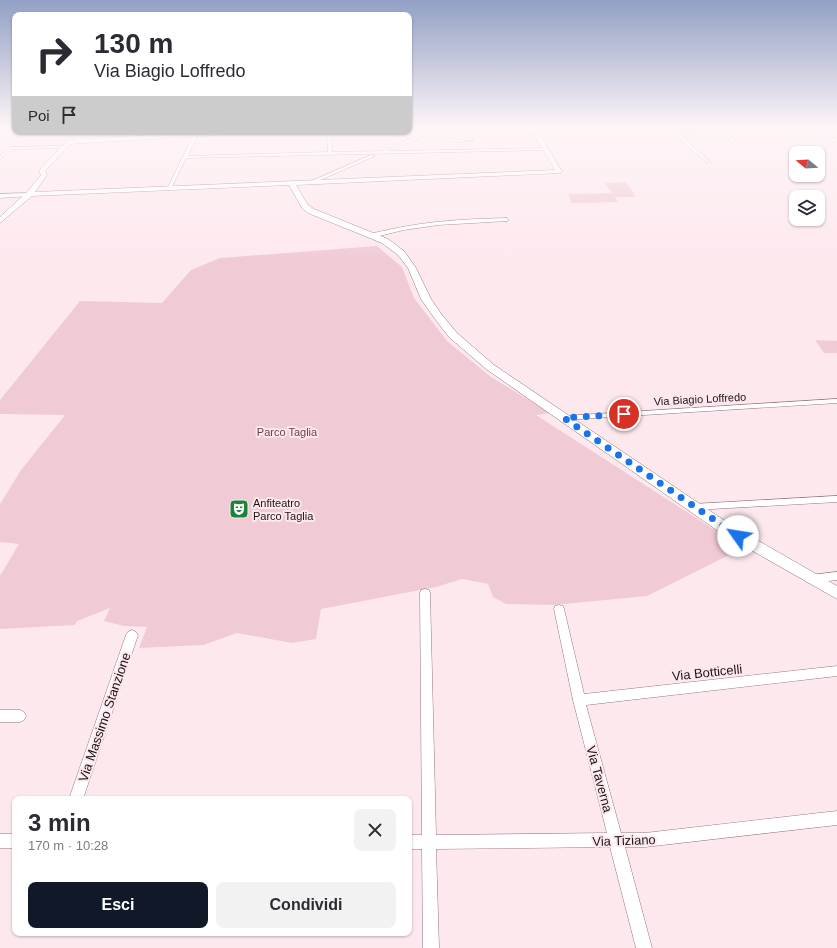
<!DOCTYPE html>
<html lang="it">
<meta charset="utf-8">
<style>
body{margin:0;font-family:Arial,sans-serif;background:#f2f2f3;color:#2b2b33;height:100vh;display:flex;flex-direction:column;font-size:15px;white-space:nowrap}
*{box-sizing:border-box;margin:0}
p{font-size:13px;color:#7c7c81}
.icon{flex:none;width:22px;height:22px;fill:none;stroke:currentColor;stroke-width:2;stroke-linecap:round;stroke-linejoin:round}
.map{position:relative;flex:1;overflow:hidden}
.drawer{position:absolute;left:12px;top:796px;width:400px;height:140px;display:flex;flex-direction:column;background:#fff;border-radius:8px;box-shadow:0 1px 3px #0004}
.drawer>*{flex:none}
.guide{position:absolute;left:12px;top:12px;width:400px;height:122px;border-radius:8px;box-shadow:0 1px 3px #0004;background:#fff;color:#2b2b33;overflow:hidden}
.needle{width:26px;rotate:288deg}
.buttons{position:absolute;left:789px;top:146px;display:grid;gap:8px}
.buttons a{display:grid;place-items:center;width:36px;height:36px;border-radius:8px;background:#fff;box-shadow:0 1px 3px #0004;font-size:20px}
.pin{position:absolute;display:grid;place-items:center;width:34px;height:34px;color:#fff;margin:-17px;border:2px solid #fff;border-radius:50%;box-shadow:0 1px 4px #0007}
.me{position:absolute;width:44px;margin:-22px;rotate:302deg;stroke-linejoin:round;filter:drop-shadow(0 0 3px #0008)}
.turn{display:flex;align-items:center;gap:14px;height:84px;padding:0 16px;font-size:18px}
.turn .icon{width:52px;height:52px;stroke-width:2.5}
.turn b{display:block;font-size:28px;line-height:34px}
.then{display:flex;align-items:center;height:38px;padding:0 16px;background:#0003;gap:8px;font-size:15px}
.round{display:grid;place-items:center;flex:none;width:42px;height:42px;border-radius:8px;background:#f2f2f3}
.headline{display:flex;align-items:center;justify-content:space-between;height:68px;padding:0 16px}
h1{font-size:24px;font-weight:700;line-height:30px}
.cta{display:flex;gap:8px;margin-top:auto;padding:8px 16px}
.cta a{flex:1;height:46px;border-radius:8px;background:#111827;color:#fff;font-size:16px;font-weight:700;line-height:46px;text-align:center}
.cta a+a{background:#f2f2f3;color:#2b2b33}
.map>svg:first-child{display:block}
.green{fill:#f0cbd6}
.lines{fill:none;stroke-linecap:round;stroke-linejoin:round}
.street-casing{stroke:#94767f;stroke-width:1}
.secondary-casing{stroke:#94767f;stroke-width:1}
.street{fill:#fff;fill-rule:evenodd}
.secondary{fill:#fff;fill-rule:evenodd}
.route{stroke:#1a73e8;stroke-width:7;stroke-dasharray:0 12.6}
.labels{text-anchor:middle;stroke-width:4;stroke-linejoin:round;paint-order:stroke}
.street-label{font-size:11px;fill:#1e1316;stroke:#fde8ee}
.park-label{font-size:11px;fill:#773a50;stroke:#fde8ee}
.poi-label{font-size:11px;fill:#1e1316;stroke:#fde8ee;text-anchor:start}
.near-street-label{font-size:13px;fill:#1e1316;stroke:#fde8ee}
</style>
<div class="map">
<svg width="837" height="948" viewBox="0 0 837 948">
<rect width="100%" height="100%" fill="#fde8ee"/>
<!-- green -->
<g class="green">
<path d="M626,182L636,197H615L618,202L572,203L568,194L612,193L605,183Z"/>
<path d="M377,246L402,267L414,298L447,341L491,377L550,413L536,415L743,548L647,596L554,605L506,604L493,597L488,584L462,579L436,587L321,609L316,639L292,643L237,633L203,645L139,648L147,627L124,626L104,621L110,608L77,621L75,625L0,629V576L19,544L0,542V504L21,470L65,415L0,414V400L80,301L162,303L191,270L220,258Z"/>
<path d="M815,340L837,341V353H824Z"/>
</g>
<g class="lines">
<!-- street casing -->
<g class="street-casing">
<g id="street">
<path d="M437,127H443L430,133L458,140L474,141L458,142L427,135L388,151L546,148L548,149L546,150L186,158L171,189L169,190L167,189L194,134L196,133L198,134L188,156L328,152L327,131H331L332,152L383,151Z"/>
<path d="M715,127H720L737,141L733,142L720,131L678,133L709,161L707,163L673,133L676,131L717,129Z"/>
<path d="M793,127H800L818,132L817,129H837V131H822L837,141V144L824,136Z"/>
<path d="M151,131H155L153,137L151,138L149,137Z"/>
<path d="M63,146L65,148L12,149L0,159V156L11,147Z"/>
<path d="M371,155L375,156L311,184L307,183Z"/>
<path d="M32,193V195L30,196L0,198V194Z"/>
<path d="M506,218L509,220L508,221L438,225L404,230L371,238L368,236C374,232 384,231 392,229C429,221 467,219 506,218Z"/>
<path d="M837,399V403L564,420L560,418L564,416Z"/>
<path d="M837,496V502L694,510L689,507L694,504Z"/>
<path d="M837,572V580L810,583L806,582L805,579L806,576L810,575Z"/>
<path d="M425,589L429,590L430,593L436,835L607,833L573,700L554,609L555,606L559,605L563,606L564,609L584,694L837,666V676L586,705L621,833H645L837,811V825L645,847H625L652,948H636L610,847L436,849L439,948H423L422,849H409V835H422L420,593L421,590Z"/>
<path d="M132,630L136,632L138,635L83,799H69L126,635L128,632Z"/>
<path d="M0,710H20L24,712L26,716L24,720L20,722H0Z"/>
<rect x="0" y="834" width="15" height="14"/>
</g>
</g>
<!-- secondary casing -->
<g class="secondary-casing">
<path id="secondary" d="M530,127H536L562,172L561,173L296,185L308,205L314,209L388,239L404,251L416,268L431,299L442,315L457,333L494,365L731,525L837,586V599L721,533L486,369L449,337L435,319L421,299L408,268L398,255L382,243L308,213L302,208L289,185L32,196L0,223V217L27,192L41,175L39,171L42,167L68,140L220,131H253L250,133L70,144L47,169L45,171L47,175L35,192L555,170Z"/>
</g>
<!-- street -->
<use href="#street" class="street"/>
<!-- secondary -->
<use href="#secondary" class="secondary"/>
</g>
<!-- sky -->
<linearGradient id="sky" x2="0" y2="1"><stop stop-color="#92a0c5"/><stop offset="0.49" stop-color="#fef5f7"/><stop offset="1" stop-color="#fef5f7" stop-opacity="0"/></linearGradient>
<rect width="837" height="260" fill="url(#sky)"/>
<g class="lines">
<!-- route -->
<path class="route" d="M624,414L564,418L738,536"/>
</g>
<!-- icons -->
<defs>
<g id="theatre-square" transform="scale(1)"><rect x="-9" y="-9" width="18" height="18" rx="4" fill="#19843a" stroke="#fde8ee"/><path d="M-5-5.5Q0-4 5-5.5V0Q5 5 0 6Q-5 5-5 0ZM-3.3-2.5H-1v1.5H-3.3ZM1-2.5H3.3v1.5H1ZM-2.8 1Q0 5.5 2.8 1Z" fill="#fff"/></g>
</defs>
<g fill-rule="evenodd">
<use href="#theatre-square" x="239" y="509"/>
</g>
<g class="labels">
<!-- street labels -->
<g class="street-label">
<text transform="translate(700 399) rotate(-3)" y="4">Via Biagio Loffredo</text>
</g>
<!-- park labels -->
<g class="park-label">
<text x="287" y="436">Parco Taglia</text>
</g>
<!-- poi labels -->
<g class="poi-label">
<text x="253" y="507">Anfiteatro<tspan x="253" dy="13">Parco Taglia</tspan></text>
</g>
<!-- near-street labels -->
<g class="near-street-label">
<text transform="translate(707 672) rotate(-6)" y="5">Via Botticelli</text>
<text transform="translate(104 717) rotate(-71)" y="5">Via Massimo Stanzione</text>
<text transform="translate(600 779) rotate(75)" y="5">Via Taverna</text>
<text transform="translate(624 840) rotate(-2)" y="5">Via Tiziano</text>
</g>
</g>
</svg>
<div class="buttons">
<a><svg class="needle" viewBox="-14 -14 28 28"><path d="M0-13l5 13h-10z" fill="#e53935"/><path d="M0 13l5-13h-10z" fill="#7c7c81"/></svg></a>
<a><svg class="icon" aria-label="layers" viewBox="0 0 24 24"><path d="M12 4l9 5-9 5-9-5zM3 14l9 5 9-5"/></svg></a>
</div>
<div class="pin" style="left:624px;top:414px;background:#d93025"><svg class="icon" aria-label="arrive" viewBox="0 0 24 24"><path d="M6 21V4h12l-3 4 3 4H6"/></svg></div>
<svg class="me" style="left:738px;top:536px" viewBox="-20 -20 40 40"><circle r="19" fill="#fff"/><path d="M0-13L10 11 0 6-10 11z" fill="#1a73e8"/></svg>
<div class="guide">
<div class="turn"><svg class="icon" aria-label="right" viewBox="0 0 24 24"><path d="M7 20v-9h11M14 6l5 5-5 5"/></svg><div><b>130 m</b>Via Biagio Loffredo</div></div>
<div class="then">Poi<svg class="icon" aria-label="arrive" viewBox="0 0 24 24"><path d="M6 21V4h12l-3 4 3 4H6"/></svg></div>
</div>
<section class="drawer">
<div class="headline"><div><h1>3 min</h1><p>170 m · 10:28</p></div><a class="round"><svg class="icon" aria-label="close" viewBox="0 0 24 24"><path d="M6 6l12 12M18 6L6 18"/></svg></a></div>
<div class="cta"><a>Esci</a><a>Condividi</a></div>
</section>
</div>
